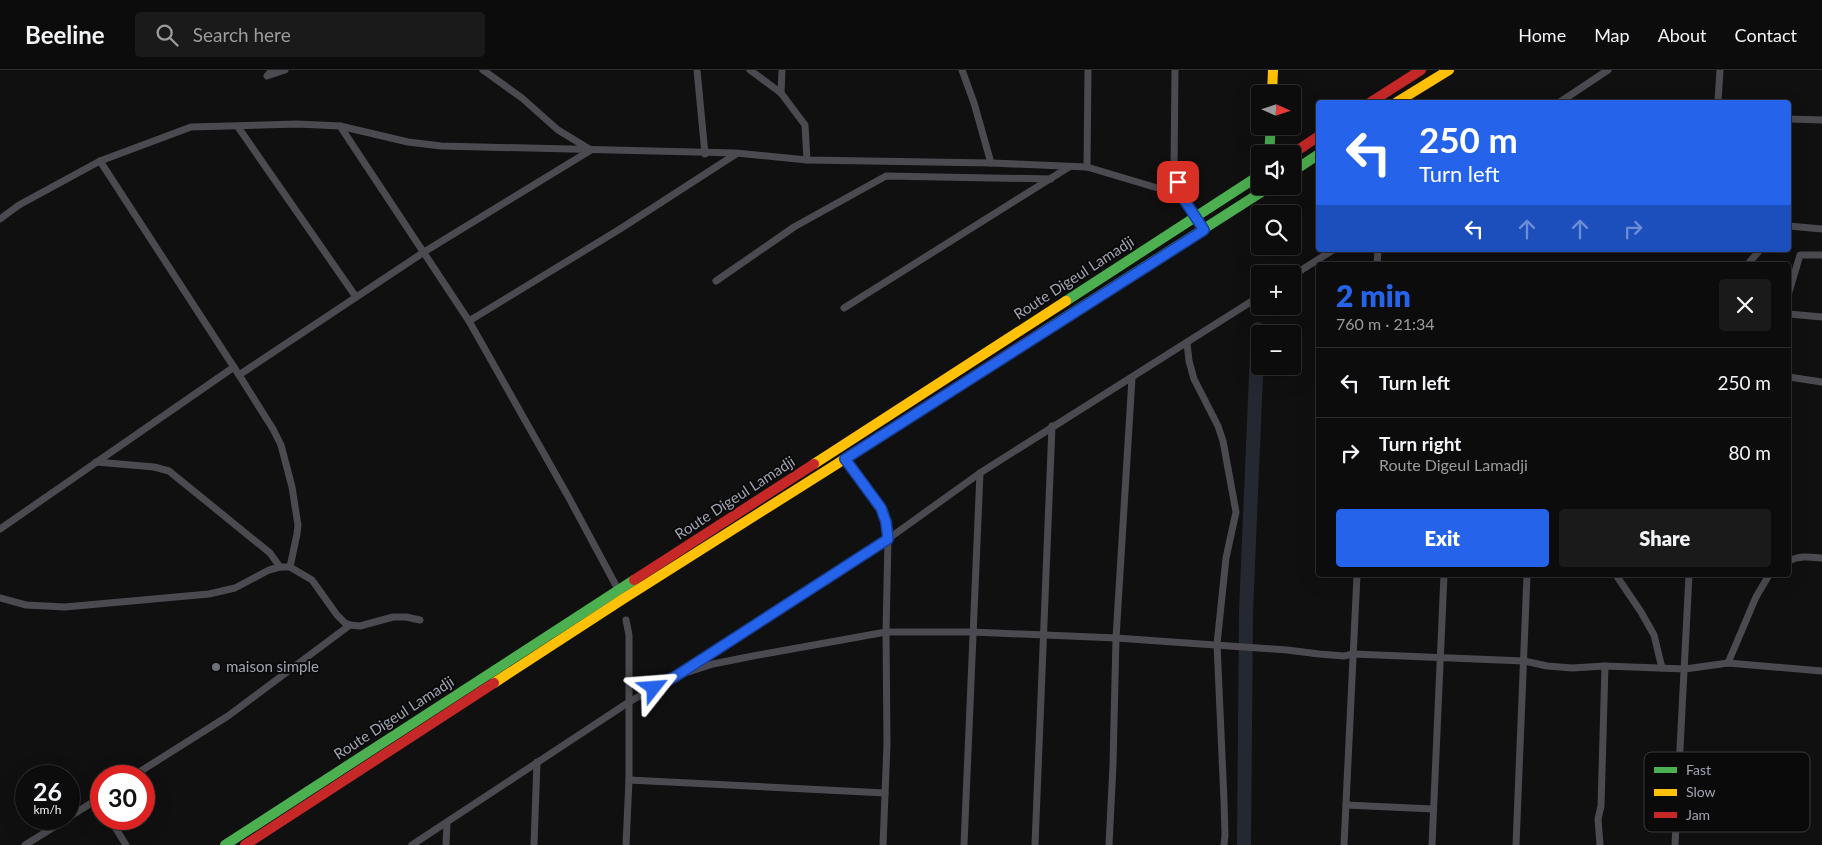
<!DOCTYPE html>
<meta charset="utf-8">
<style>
body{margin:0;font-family:Lato,sans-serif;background:#1a1a1a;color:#f1f3f6;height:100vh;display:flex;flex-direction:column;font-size:19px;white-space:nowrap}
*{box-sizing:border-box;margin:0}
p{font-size:16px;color:#9a9b9d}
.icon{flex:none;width:28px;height:28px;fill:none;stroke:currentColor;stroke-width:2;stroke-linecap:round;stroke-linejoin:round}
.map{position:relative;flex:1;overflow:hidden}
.sheet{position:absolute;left:1316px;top:192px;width:475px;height:315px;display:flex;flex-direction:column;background:#0c0c0c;border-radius:5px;box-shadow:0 5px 20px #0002,0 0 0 1px #2c2c2d}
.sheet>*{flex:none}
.guide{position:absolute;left:1316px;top:30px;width:475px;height:152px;border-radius:5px;box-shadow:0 5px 20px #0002,0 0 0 1px #2c2c2d;background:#2563eb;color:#fff;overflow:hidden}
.needle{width:32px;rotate:93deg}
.fabs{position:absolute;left:1251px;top:15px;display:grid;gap:10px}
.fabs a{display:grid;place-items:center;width:50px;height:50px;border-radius:5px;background:#0c0c0c;box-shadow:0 5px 20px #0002,0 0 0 1px #2c2c2d;font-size:25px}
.speed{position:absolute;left:15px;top:695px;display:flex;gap:10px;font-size:25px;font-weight:700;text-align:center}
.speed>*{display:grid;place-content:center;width:65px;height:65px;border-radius:50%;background:#0c0c0c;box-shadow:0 5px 20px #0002,0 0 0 1px #2c2c2d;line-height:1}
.speed small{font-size:12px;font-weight:400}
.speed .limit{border:8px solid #d22;background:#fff;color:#111}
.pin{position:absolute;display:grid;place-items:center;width:42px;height:42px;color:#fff;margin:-21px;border-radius:10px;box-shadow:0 2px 8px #0006}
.me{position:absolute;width:55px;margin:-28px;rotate:62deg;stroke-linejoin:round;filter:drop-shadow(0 0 4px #0008)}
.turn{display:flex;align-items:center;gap:18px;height:105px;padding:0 20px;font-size:22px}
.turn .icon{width:65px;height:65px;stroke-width:2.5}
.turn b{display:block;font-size:35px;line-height:42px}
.lanes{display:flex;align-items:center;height:48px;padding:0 20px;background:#0003;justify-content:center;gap:25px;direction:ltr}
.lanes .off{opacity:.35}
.round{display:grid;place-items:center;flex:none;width:52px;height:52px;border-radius:5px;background:#1a1a1a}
.head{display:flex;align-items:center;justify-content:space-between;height:85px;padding:0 20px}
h1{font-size:30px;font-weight:800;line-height:38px;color:#2563eb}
.cta{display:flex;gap:10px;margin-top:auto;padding:10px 20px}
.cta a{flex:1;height:58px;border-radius:5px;background:#2563eb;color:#fff;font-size:20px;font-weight:800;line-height:58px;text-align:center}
.cta a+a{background:#1a1a1a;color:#f1f3f6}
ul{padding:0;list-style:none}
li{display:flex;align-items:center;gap:15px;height:70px;padding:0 20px;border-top:1px solid #2c2c2d}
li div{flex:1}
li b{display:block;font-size:19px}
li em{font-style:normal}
header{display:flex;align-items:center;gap:30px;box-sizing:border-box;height:70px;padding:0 25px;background:#0c0c0c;border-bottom:1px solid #2c2c2d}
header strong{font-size:24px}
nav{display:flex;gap:28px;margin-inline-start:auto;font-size:18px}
.search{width:350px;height:45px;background:#1a1a1a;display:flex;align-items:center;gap:12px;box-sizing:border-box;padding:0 18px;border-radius:5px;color:#9a9b9d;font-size:19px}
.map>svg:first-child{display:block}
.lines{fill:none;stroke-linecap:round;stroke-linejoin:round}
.river{stroke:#242931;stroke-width:14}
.street{stroke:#4a4a50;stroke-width:7}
.fast{stroke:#4caf50;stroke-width:10}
.slow{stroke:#ffc107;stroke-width:10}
.jam{stroke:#c62828;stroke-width:10}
.route-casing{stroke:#184099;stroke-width:12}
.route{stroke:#2563eb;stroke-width:9}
.poi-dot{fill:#6e7079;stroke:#0a0a0b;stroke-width:2}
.labels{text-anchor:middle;stroke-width:4;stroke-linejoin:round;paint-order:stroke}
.street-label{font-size:15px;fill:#a0a3b2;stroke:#0a0a0b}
.poi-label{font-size:15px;fill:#a0a3b2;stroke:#0a0a0b;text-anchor:start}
.key{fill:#0a0a0b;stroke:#37383d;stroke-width:1}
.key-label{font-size:14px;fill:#a0a3b2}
</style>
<header>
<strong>Beeline</strong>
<div class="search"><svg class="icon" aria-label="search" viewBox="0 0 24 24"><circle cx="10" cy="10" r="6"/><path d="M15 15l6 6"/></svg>Search here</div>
<nav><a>Home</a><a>Map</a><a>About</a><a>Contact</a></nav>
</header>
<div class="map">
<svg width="1822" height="775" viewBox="0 0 1822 775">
<rect width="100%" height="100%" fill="#101010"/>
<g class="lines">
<!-- river -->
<path class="river" d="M1244,775L1246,541L1258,259"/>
<!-- street -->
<g class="street">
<path d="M272,0L267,6L285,0"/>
<path d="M697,0L705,84"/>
<path d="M750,0L781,23L805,55L807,90"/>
<path d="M962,0L974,33L991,93"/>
<path d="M1175,0L1174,100L1181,125L1204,159"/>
<path d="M781,23L782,0"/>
<path d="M1560,32L1608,0"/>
<path d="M1718,32L1720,0"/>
<path d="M1789,49L1822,50"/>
<path d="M340,56L469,251L569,428L620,523"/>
<path d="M238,57L356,227"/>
<path d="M100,91L239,305L273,359L281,375L292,417L298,455L297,464L290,497"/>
<path d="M1087,97L1088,0"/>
<path d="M0,149L19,135L100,91L191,57L297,54L340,56L408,72L441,76L736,83L807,90L991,93L1087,97L1181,125"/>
<path d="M1789,156L1822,159"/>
<path d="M1377,195L1378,180"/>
<path d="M1747,195L1760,180"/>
<path d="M1292,206L1333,180"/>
<path d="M716,211L794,157L886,106L1051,109"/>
<path d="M1789,222L1800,185H1822"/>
<path d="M844,238L1069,97"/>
<path d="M1789,244L1822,247"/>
<path d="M469,251L620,159L736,84"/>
<path d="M1187,273L1189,291L1194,309L1218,356L1223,371L1236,442L1226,488L1217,574L1224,730L1225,765L1224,775"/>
<path d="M239,305L424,182L591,80L558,60L522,28L483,0"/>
<path d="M1789,307L1822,312"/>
<path d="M845,389L881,437L886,452L888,469L886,562L887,674L883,775"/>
<path d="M96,392L154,397L169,401L270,483L280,497"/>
<path d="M0,459L234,297"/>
<path d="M1789,491C1799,485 1811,487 1822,488"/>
<path d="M1616,505L1641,542L1654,565L1662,598"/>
<path d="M0,528L26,535L65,537L209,524L235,518L269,500L280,497H290L312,510L337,545L345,553L350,555L360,556L393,547H406L420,550"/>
<path d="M626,550L629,565V710L626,775"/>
<path d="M1728,593L1756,527L1769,505"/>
<path d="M685,600L888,469L980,403L1260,226"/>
<path d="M133,706L228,646L350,555"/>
<path d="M629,710L885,723"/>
<path d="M1346,735L1433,739"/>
<path d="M69,747L101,727"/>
<path d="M110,749L126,775"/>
<path d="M25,775L67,749"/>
<path d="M412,775L629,632L654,618L676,606L713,594L753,586L886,562H972L1116,568L1287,580L1319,584L1344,586L1353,584L1524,591L1547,596L1572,598L1605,596L1685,599L1728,593L1822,601"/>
<path d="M446,775L447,753"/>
<path d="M534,775L537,692"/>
<path d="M964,775L980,403"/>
<path d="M1035,775L1052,356"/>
<path d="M1109,775L1113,695L1116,568L1132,308"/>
<path d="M1344,775L1357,505"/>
<path d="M1432,775L1444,505"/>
<path d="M1516,775L1527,505"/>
<path d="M1600,775L1598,749L1601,736L1605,596"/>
<path d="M1675,775L1689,505"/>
</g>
<!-- fast -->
<g class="fast">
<path d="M1269,84L1271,56"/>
<path d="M1292,102L1319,84"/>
<path d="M1066,231L1260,105"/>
<path d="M1042,262L1271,116"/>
<path d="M225,775L634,510"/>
</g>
<!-- slow -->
<g class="slow">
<path d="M1272,24L1273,0"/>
<path d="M1397,32L1449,0"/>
<path d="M814,394L1066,231"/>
<path d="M494,613L623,529L851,385"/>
</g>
<!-- jam -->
<g class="jam">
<path d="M1371,32L1421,0"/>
<path d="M1292,84L1319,66"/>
<path d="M851,385L1042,262"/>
<path d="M634,510L814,394"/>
<path d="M245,775L494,613"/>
</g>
</g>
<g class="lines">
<!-- route casing -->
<g class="route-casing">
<path id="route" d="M654,618L676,606L888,469L886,452L881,438L845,389L1204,160L1181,125L1178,112"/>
</g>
<!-- route -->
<use href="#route" class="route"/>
</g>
<!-- markers -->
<circle class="poi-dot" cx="216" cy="597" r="5"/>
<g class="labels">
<!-- street labels -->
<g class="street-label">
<text transform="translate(1074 208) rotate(-33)" y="5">Route Digeul Lamadji</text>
<text transform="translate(735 428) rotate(-33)" y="5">Route Digeul Lamadji</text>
<text transform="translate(394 648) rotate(-33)" y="5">Route Digeul Lamadji</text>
</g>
<!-- poi labels -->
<g class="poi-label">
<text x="226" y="602">maison simple</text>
</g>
</g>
<!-- legend -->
<rect x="1644" y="682" width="166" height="80" rx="8" class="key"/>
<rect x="1654" y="697" width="23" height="6" fill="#4caf50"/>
<rect x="1654" y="719" width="23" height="7" fill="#ffc107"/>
<rect x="1654" y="742" width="23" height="6" fill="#c62828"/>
<g class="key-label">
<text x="1686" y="705">Fast</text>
<text x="1686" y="727">Slow</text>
<text x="1686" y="750">Jam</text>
</g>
</svg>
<div class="fabs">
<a><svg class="needle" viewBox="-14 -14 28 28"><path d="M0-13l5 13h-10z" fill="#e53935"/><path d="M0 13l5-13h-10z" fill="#9a9b9d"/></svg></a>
<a><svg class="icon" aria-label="sound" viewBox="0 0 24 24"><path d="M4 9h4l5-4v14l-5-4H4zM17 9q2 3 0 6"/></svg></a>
<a><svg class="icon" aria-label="search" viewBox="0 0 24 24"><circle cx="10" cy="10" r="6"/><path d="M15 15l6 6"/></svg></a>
<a>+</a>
<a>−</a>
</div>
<div class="speed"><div>26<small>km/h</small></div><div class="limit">30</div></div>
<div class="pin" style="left:1178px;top:112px;background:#d93025"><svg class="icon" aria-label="arrive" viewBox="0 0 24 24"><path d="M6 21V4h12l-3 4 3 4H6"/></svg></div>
<svg class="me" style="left:654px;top:618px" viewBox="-20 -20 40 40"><path d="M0-17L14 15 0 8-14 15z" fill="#2563eb" stroke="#fff" stroke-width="4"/></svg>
<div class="guide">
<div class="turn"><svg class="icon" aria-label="left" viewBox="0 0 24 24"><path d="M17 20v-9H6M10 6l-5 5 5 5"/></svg><div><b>250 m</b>Turn left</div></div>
<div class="lanes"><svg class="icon" aria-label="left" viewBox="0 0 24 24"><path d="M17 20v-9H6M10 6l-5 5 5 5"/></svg><svg class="icon off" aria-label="ahead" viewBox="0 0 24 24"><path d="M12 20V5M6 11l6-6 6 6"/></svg><svg class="icon off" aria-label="ahead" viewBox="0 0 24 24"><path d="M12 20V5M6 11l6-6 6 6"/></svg><svg class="icon off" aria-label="right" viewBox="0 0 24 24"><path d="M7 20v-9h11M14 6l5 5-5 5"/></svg></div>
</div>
<section class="sheet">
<div class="head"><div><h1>2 min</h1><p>760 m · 21:34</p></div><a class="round"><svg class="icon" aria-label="close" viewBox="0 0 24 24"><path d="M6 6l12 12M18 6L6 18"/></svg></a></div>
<ul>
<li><svg class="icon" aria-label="left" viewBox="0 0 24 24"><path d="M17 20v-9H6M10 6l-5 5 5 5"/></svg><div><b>Turn left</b></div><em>250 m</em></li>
<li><svg class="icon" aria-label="right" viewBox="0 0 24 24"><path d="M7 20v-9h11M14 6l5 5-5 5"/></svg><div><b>Turn right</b><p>Route Digeul Lamadji</p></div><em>80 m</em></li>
</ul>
<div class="cta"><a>Exit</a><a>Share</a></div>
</section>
</div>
